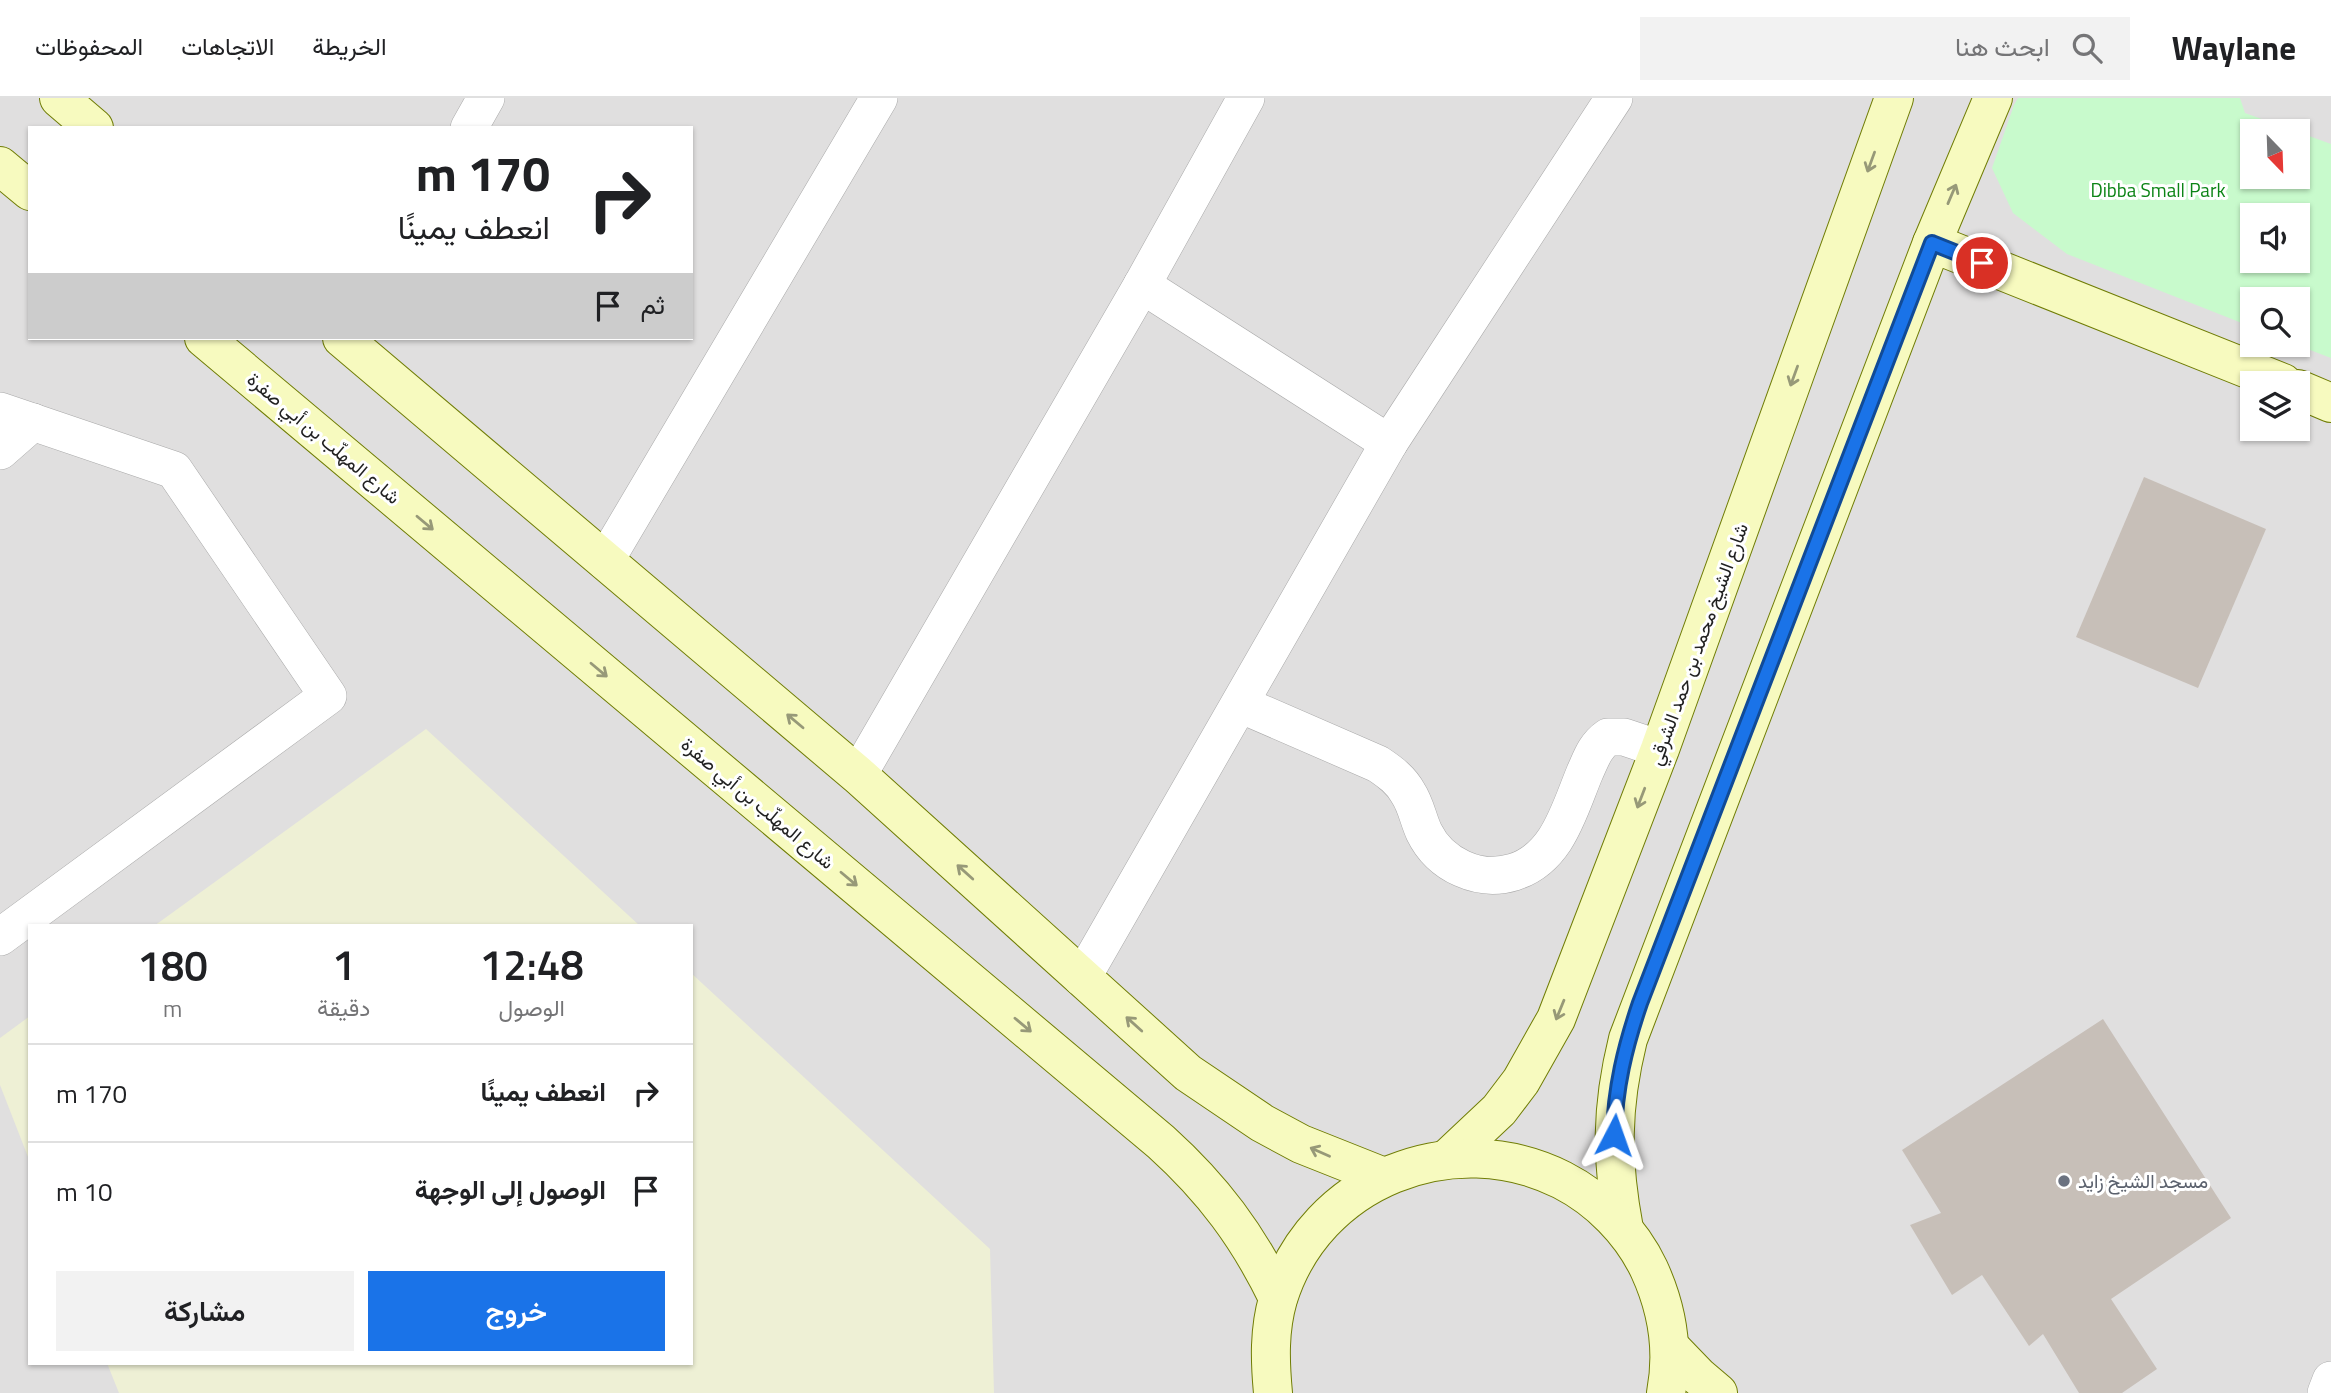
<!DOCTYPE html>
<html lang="ar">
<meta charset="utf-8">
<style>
body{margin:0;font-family:"Titillium Web",Vazirmatn,sans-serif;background:#f2f2f2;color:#202124;direction:rtl;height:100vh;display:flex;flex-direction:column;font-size:26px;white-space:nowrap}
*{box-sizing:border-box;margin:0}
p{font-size:23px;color:#757577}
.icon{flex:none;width:38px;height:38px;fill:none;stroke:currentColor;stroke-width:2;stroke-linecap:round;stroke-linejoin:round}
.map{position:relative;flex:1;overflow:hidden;direction:ltr}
.panel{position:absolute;left:28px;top:826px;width:665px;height:441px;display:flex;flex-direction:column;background:#fff;border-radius:0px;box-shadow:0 2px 5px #0004;direction:rtl}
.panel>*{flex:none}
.top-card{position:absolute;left:28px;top:28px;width:665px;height:214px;border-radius:0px;box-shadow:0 2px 5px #0004;direction:rtl;background:#fff;color:#202124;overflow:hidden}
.needle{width:46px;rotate:157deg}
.tools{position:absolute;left:2240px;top:21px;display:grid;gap:14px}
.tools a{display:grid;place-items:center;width:70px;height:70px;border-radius:0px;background:#fff;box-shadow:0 2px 5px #0004;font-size:35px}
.pin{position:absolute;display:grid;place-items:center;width:60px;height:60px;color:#fff;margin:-30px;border:4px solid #fff;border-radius:50%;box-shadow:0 2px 7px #0007}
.me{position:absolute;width:77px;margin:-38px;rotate:4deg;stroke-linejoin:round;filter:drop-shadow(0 0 5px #0008)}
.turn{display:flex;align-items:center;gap:24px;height:147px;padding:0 28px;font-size:32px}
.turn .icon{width:91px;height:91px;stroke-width:2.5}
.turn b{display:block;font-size:49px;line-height:60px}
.then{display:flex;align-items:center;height:66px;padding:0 28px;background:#0003;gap:14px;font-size:26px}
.eta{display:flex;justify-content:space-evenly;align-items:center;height:119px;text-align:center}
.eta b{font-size:42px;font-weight:600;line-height:49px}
.primary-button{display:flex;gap:14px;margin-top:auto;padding:14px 28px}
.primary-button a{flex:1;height:80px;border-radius:0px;background:#1a73e8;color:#fff;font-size:28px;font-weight:600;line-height:80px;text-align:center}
.primary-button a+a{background:#f2f2f2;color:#202124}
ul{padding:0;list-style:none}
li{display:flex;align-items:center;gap:21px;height:98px;padding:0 28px;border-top:2px solid #e0e0e0}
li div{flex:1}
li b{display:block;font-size:26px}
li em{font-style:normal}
header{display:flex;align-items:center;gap:42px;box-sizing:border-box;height:98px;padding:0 35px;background:#fff;border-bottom:2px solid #e0e0e0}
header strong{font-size:33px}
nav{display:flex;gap:38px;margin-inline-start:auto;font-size:24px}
.search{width:490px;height:63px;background:#f2f2f2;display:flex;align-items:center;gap:18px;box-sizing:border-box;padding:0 24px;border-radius:0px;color:#757577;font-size:26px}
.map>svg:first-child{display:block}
.residential{fill:#e0dfdf;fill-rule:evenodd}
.farmland{fill:#eef0d5}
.park{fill:#c8facc;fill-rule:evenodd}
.building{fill:#c7bfb8}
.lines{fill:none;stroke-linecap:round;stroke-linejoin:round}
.street-casing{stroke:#a9a9a9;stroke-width:38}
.secondary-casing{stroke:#707d05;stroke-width:40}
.street{stroke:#fff;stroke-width:37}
.secondary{stroke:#f7fabf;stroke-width:38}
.oneway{stroke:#979978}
.route-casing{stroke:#114b97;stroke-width:18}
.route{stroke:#1a73e8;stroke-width:12}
.worship-dot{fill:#6b7280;stroke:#fff;stroke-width:2.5}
.labels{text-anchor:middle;stroke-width:6;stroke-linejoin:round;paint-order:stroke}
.park-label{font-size:19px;fill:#0c8416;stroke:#fff}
.street-label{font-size:19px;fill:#222;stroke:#fff}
.worship-label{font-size:19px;fill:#5b616d;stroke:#fff;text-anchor:start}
</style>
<header>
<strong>Waylane</strong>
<div class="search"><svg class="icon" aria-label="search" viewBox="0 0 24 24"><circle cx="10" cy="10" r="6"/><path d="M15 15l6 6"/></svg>ابحث هنا</div>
<nav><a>الخريطة</a><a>الاتجاهات</a><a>المحفوظات</a></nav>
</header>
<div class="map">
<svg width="2331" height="1295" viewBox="0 0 2331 1295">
<rect width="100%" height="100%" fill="#f2efe9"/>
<!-- residential -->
<path class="residential" d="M0,0H2331V1295H0ZM30,30H691V240H30ZM2252,33H2298V79H2252ZM2252,117H2298V163H2252ZM2252,201H2298V247H2252ZM2252,285H2298V331H2252ZM30,828H691V1265H30Z"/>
<!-- farmland -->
<g class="farmland">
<path d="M426,631L640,828H154Z"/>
<path d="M691,875L990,1151L994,1295H119L107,1265H691Z"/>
<path d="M30,918V1064L0,987V940Z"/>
</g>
<!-- park -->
<path class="park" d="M2018,0H2240L2245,15L2295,33H2252V79H2298V34L2331,46V260L2297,247L2298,201H2252V229L2067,156L2013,115L1992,70L2014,7ZM2252,117H2298V163H2252Z"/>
<!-- building -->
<g class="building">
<path d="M2144,379L2266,431L2198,590L2076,539Z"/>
<path d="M2103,921L2231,1120L2111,1201L2157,1271L2122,1295H2079L2043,1236L2029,1248L1982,1177L1952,1197L1910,1127L1941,1115L1902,1052Z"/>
</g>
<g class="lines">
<!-- street casing -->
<g class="street-casing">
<g id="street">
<path d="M469,30L486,0"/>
<path d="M1142,187L1389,345"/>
<path d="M0,313L174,372L328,598L0,839"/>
<path d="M0,353L33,324"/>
<path d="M605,463L879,0"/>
<path d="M1240,606L1378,666C1390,674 1401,682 1408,695C1416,707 1418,721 1424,734C1440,767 1479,785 1514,774C1558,760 1569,712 1585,674C1591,661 1595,648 1608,639H1624L1660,651"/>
<path d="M858,677L1142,187L1246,0"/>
<path d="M1082,880L1389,345L1614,0"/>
<path d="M2326,1295L2331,1282"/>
</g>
</g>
<!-- secondary casing -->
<g class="secondary-casing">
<g id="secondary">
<path d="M59,0L94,30"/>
<path d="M0,68L30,93"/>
<path d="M1932,145L2283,285"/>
<path d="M204,240L1161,1044C1213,1091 1248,1138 1278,1200"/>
<path d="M342,240L858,677L1188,975L1262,1025L1301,1046L1384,1079"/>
<path d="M2298,291L2331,305"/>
<path d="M1448,1060L1499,1012L1521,983L1556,921L1660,651L1894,0"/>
<path d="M1624,1131C1611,1062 1611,1010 1628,941L1932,145L1993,0"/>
<path d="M1670,1249L1698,1278L1718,1295"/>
<path d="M1273,1295C1270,1263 1269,1232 1278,1201C1315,1081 1453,1027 1562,1082C1599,1101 1631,1133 1649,1171C1667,1210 1674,1253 1666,1295"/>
</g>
</g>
<!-- street -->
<use href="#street" class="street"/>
<!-- secondary -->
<use href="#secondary" class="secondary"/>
</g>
<!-- one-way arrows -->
<defs><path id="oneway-shaft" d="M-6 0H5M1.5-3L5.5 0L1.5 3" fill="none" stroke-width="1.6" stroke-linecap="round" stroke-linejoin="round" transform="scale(1.75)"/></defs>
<g class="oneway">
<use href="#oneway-shaft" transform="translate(1871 64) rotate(110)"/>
<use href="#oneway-shaft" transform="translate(1952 96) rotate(-67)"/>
<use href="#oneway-shaft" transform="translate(1794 278) rotate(110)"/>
<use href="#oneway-shaft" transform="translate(425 425) rotate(40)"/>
<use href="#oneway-shaft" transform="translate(599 572) rotate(40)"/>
<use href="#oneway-shaft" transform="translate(795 623) rotate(-140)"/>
<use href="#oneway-shaft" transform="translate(1641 700) rotate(111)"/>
<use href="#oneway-shaft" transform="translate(965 774) rotate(-138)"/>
<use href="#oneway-shaft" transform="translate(849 781) rotate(40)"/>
<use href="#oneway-shaft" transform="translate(1560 912) rotate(112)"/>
<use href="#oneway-shaft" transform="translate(1134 926) rotate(-138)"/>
<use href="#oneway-shaft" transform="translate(1023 927) rotate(40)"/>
<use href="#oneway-shaft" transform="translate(1320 1054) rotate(-156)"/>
</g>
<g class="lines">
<!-- route casing -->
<g class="route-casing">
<path id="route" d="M1614,1037C1615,990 1625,949 1640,905L1932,145L1982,165"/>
</g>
<!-- route -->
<use href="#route" class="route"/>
</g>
<!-- markers -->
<circle class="worship-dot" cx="2064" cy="1083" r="7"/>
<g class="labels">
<!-- park labels -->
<g class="park-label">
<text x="2158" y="99">Dibba Small Park</text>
</g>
<!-- street labels -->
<g class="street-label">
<text transform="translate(324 340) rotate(40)" y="7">شارع المهلّب بن أبي صفرة</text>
<text transform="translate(1698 546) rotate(-70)" y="7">شارع الشيخ محمد بن حمد الشرقي</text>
<text transform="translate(758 705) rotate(40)" y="7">شارع المهلّب بن أبي صفرة</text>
</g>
<!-- worship labels -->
<g class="worship-label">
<text x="2078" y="1090">مسجد الشيخ زايد</text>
</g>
</g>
</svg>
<div class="tools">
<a><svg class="needle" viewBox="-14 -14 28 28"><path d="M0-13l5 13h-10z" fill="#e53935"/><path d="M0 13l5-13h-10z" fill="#757577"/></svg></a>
<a><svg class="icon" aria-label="sound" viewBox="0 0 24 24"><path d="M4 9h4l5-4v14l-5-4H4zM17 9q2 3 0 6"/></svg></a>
<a><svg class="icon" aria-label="search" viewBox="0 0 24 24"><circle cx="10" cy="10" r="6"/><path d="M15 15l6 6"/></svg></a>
<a><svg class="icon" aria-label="layers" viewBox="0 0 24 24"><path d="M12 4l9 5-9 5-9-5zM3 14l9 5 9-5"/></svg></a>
</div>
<div class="pin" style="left:1982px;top:165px;background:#d93025"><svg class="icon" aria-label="arrive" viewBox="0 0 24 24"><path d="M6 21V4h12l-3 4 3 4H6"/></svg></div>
<svg class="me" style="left:1614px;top:1037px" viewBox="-20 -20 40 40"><path d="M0-17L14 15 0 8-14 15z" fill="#1a73e8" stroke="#fff" stroke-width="4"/></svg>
<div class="top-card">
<div class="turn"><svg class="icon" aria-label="right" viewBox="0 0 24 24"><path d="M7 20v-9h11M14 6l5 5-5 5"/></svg><div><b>170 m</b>انعطف يمينًا</div></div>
<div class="then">ثم<svg class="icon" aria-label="arrive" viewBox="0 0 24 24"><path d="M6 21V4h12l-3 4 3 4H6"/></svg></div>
</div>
<section class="panel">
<div class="eta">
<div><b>12:48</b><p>الوصول</p></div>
<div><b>1</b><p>دقيقة</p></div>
<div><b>180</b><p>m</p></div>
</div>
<ul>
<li><svg class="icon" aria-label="right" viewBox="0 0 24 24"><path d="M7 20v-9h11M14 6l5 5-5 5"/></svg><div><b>انعطف يمينًا</b></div><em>170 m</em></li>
<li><svg class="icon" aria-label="arrive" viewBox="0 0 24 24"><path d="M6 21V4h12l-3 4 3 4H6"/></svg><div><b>الوصول إلى الوجهة</b></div><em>10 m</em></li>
</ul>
<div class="primary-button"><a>خروج</a><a>مشاركة</a></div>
</section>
</div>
